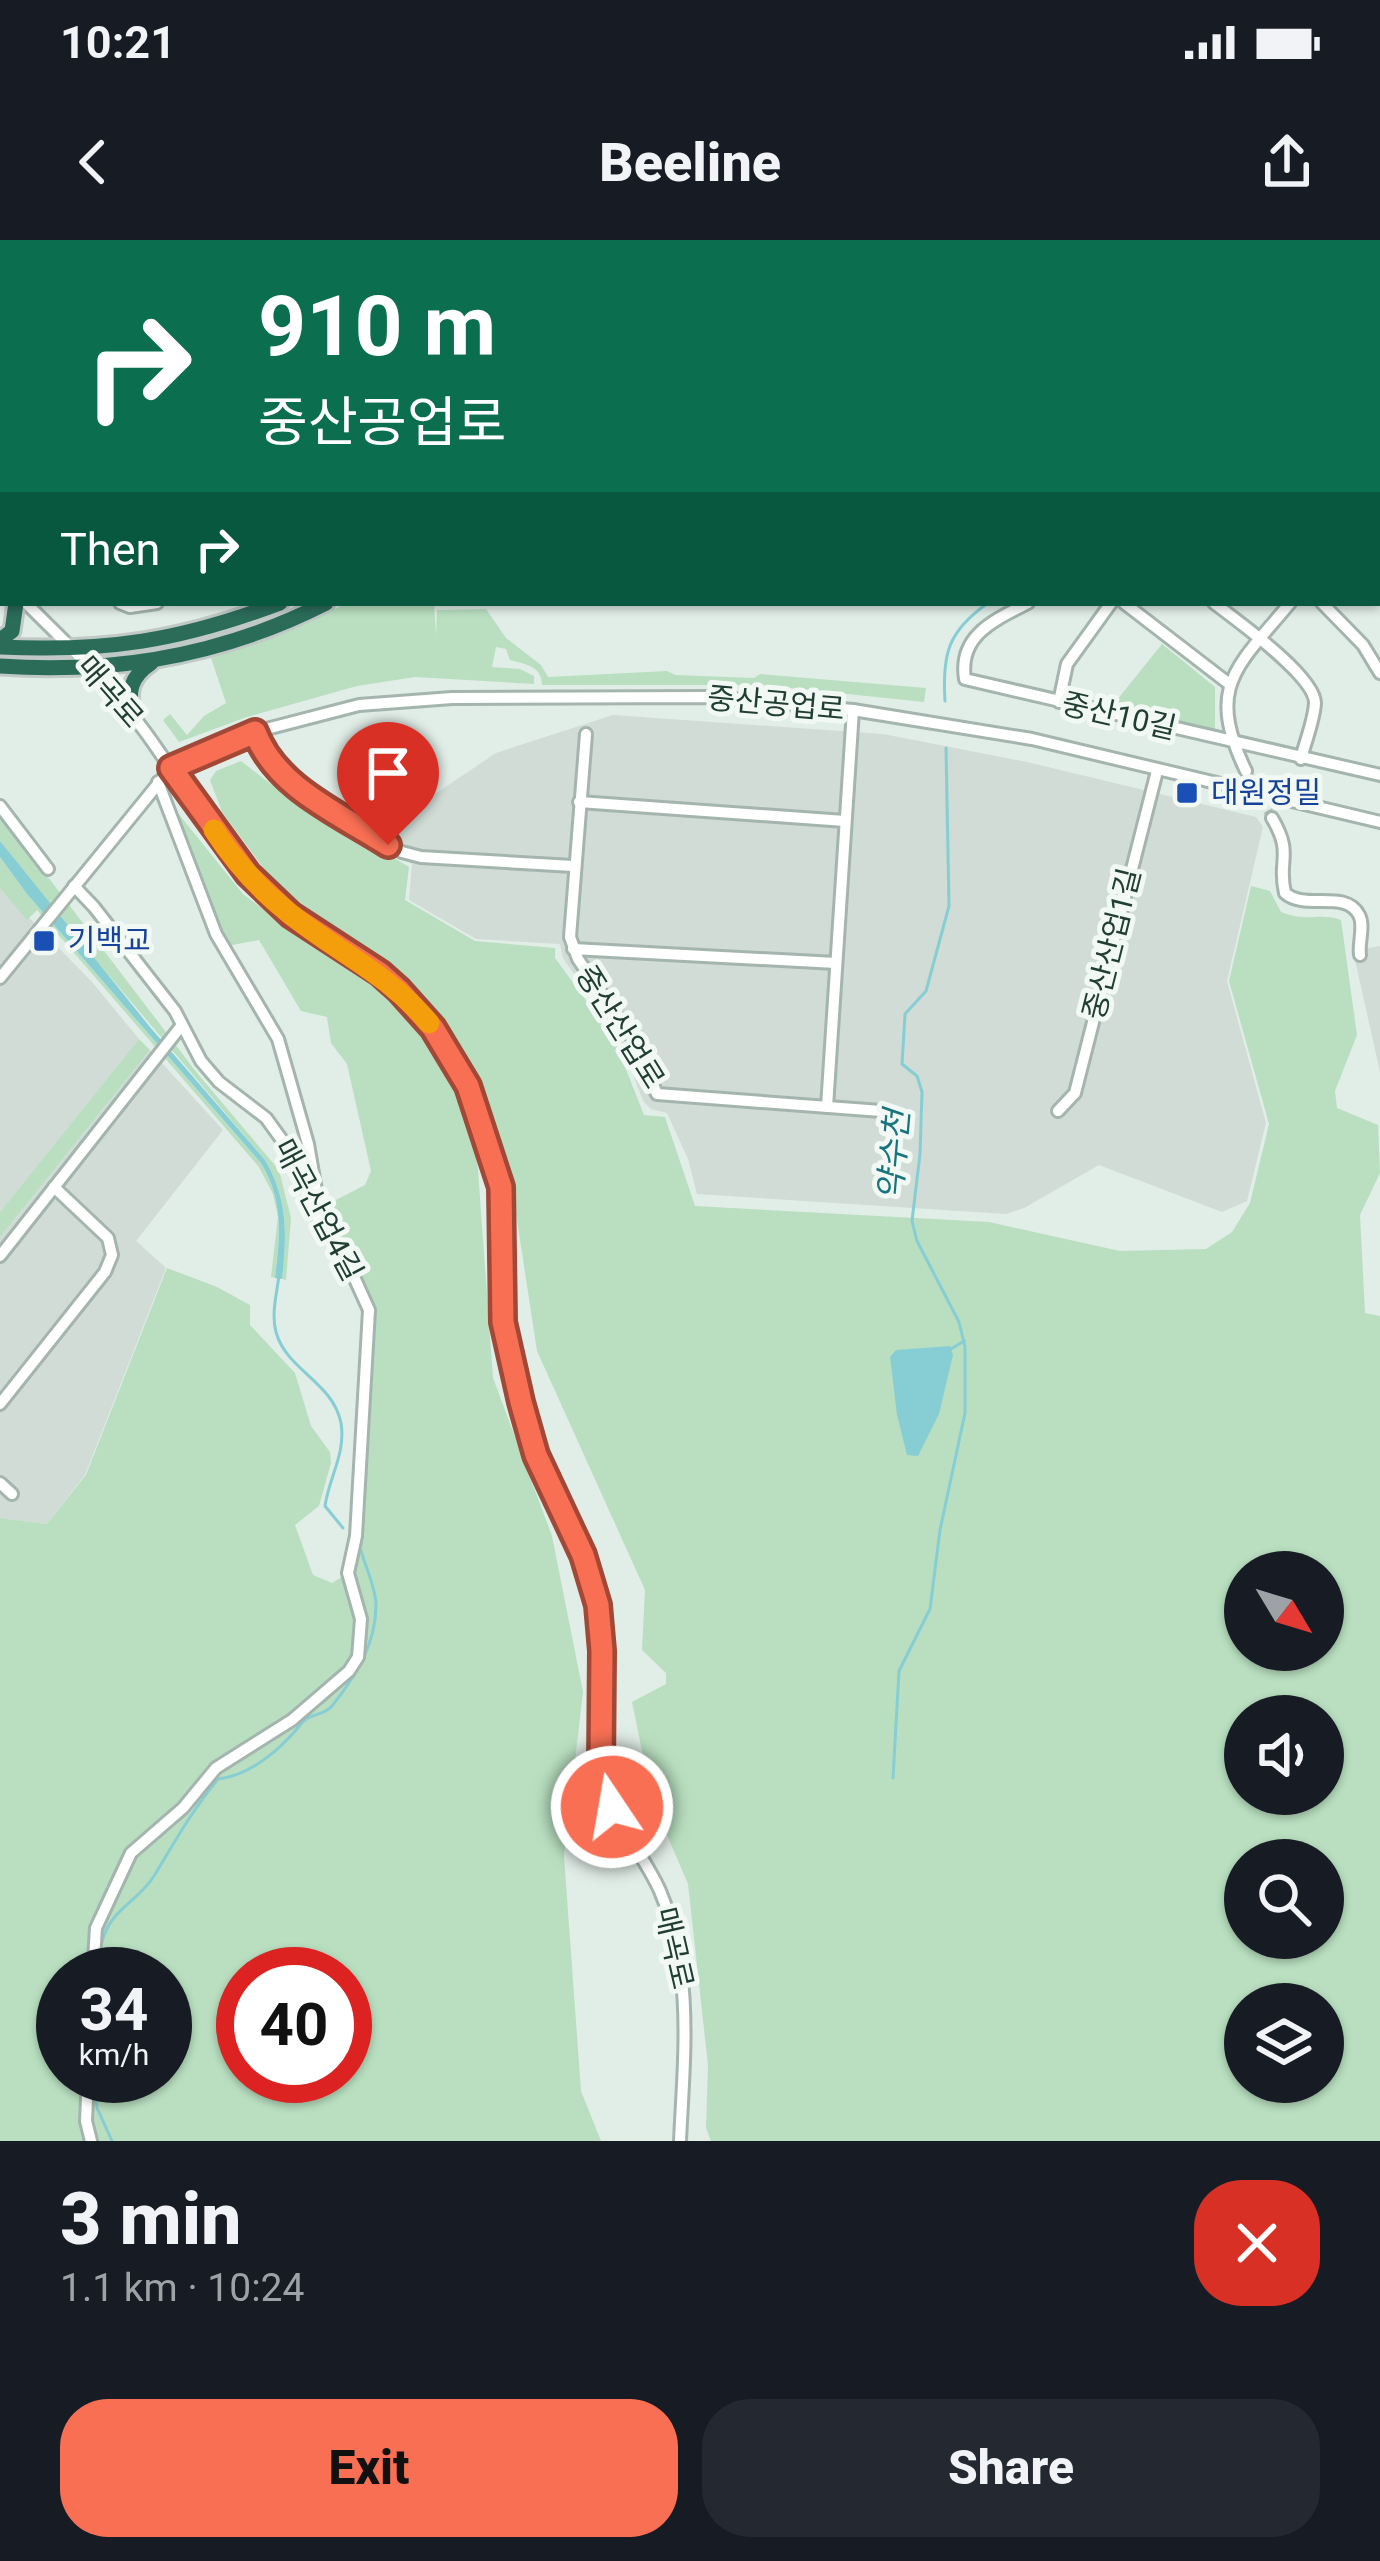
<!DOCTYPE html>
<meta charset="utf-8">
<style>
body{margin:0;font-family:Roboto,"Noto Sans KR",sans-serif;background:#242831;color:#f1f3f6;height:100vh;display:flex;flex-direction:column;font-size:45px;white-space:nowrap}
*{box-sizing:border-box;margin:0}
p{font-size:39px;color:#9ea1a6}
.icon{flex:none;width:66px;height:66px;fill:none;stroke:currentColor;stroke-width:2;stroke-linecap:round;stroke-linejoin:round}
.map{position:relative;height:1901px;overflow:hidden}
.drawer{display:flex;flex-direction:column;background:#171b24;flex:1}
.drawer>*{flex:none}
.banner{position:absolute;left:0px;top:0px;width:1380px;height:366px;box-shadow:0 3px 9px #0004;background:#0b6e4f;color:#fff;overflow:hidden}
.needle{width:78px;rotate:128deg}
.tools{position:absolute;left:1224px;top:1311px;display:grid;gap:24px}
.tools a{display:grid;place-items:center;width:120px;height:120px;border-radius:50%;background:#171b24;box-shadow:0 3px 9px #0004;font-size:60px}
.speed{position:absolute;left:36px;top:1707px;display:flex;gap:24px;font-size:60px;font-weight:700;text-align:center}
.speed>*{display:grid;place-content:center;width:156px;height:156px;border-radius:50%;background:#171b24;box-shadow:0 3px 9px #0004;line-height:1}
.speed small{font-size:30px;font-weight:400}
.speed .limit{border:18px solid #d22;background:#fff;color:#111}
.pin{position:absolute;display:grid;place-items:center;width:102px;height:102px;color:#fff;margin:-123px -51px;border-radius:50% 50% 50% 0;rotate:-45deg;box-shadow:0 0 12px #0007}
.pin .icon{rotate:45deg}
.me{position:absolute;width:132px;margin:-66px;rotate:348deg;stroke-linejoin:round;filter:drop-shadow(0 0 9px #0008)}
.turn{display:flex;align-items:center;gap:42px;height:252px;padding:0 60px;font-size:54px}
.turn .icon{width:156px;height:156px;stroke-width:2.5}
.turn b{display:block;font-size:84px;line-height:102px}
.then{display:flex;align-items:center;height:114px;padding:0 60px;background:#0003;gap:24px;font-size:45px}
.round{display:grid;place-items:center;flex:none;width:126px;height:126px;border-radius:48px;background:#242831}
.headline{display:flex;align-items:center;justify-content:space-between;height:204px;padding:0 60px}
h1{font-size:72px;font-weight:800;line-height:90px}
.action{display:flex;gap:24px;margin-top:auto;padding:24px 60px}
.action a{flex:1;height:138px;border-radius:48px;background:#f86f54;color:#111;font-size:48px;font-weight:800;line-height:138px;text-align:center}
.action a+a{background:#242831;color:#f1f3f6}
.status{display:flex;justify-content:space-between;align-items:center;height:84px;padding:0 60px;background:#171b24;direction:ltr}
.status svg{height:33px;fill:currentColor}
header{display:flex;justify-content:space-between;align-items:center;height:156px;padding:0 60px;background:#171b24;font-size:54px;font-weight:800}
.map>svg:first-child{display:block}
.built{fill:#d0dcd5}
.green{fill:#b9dfc0;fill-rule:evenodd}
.water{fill:#87ced4}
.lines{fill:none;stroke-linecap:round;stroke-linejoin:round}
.stream{stroke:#87ced4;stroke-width:3}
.minor-tunnel{stroke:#bbcac3;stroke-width:10;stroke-dasharray:10 5;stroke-linecap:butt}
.minor-casing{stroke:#a4b5ae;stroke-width:16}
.highway-casing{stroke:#c1c9c6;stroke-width:21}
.minor{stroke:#fff;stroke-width:10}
.highway{stroke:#2b6c59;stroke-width:15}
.route-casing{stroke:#a14837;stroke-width:30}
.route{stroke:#f86f54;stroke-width:21}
.slow{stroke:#f59e0b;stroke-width:21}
.transit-dot{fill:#1a4fb4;stroke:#f2f9f5;stroke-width:4.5}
.labels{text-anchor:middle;stroke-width:10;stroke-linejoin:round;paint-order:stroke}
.street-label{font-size:30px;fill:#213e34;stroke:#f2f9f5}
.transit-label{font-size:30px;fill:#164399;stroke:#f2f9f5;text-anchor:start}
.water-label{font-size:33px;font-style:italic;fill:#18747d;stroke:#f2f9f5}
</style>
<div class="status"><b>10:21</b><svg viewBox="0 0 49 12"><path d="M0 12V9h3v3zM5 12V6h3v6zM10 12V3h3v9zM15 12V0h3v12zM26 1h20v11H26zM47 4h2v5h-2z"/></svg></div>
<header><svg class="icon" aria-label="back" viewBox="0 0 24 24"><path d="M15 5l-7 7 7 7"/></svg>Beeline<svg class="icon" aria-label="share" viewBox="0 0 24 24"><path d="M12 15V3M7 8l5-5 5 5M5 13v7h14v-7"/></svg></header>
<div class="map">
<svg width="1380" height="1901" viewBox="0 0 1380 1901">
<rect width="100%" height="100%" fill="#e1ede7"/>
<!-- built -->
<g class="built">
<path d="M613,475L883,494L1027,522L1256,577L1263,587L1227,741L1266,883L1247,961L1222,972L1099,925L1024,968L1006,974L697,954L688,919L667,873L651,869L643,861L620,800L563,718L560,704L476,699L409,660L412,624L374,605L389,585L496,513Z"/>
<path d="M0,648L92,742L139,799L0,972Z"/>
<path d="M1380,706V832L1353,711Z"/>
<path d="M150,810L223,890L136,1001L166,1028L85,1235L47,1284L0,1278V997Z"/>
</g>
<!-- green -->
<g class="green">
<path d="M349,363H434L436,395L437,370L486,369L506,398L541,425L548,437L667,431L675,435L754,438L760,434L926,448L924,462L761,445H542C542,426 525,424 510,420L506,409L496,407L492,427L520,429L534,436V444L415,437L357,446L247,477L179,502L163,480L170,474L187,495L204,476L226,463L211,418Z"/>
<path d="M1162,404L1215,447V490L1113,465Z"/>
<path d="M241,521L268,542L409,627L405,660L475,701L555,708V718L614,799L644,875L665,877L695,966L989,982L1120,1011L1206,1009L1232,992L1250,963L1269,884L1229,741L1251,646L1270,651L1281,672C1309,683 1318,672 1341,680L1357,795L1335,851L1337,868L1378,885L1380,933L1360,975L1365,1073L1380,1076V1901H711L706,1888L708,1825L688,1644L652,1560L632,1462L666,1444V1433L642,1410L645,1350L537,1111L509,928L485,855L446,787L421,758L382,722L287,660L222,572L210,540L216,531ZM1245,1332H1323V1410H1245ZM1245,1476H1323V1554H1245ZM1245,1620H1323V1698H1245ZM1245,1764H1323V1842H1245Z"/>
<path d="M169,562L243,654L294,692L375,742L411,775L440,813L476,903L493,1138L552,1296L583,1452L564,1616L581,1851L601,1901H0V1278L47,1284L86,1235L167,1028L217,1047L250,1065V1085L295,1133L311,1186L330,1212L331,1223L319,1266L295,1285L313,1335L332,1343L355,1329L359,1295L372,1065L325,980L330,963L365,945L371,931L347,824L331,803L327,777L301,771L259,700L227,706ZM63,1734H165V1836H63ZM243,1734H345V1836H243Z"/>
<path d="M0,574L197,833L279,930L291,978L286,1040L282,1039C287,995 288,959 265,920L34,647L0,601Z"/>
<path d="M0,617L27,654L261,923C284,961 280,997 275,1038L271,1037L278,977L273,954L259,927L37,670L27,680L0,648Z"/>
<path d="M139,799L150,810L0,997V972Z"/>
</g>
<!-- water -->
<g class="water">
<path d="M0,601L150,787L265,920C288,959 287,995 282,1039L275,1038C280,997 284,961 261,923L27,654L0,617Z"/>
<path d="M950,1106L953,1115L939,1174L918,1216L907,1215L897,1175L890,1117L896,1110Z"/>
</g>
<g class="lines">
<!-- stream -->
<g class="stream">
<path d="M1110,0L1115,3"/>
<path d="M945,461C942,414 948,391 988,363"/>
<path d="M279,1035C277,1053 271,1074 276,1092C286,1130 333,1142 341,1183C346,1214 329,1237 325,1266L343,1288"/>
<path d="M951,1109L964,1101"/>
<path d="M893,1538L899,1431L930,1369L940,1290L965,1173V1107L959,1082L917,1001L912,981L920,914L922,852L917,836L902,824L905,774L926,751L949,666L946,508"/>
<path d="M102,1702C110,1669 137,1663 154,1636C174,1603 193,1569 218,1539C251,1535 281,1509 301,1484C309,1473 324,1476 332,1466C355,1437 376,1405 376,1365C376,1349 366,1328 361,1311"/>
<path d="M95,1847L97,1868L112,1901"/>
</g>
<!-- minor-tunnel -->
<path class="minor-tunnel" d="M1246,531L1272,578"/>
<!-- minor casing -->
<g class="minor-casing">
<g id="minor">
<path d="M13,0L14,3"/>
<path d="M82,0L83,3"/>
<path d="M301,0L302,3"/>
<path d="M492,0L498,3"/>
<path d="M829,0L833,3"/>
<path d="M913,0L918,3"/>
<path d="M1080,0L1084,3"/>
<path d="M1180,0L1183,3"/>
<path d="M1262,0L1265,3"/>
<path d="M119,3L127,0"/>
<path d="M278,3L287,0"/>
<path d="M450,3L451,0"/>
<path d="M926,3L929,0"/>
<path d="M1045,3L1048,0"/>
<path d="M1169,3L1172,0"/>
<path d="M1342,3L1348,0"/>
<path d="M0,44L3,43"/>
<path d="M0,100L3,99"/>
<path d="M0,153L3,162"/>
<path d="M0,236L3,233"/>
<path d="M0,337L3,340"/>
<path d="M26,363C66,403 109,443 143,489C179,537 208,592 249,636C314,705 399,727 450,814C476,858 501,916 503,967C505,1016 498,1064 509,1112C516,1146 524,1183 537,1217C556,1268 587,1313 598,1367C611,1426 590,1488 606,1547C616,1586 644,1615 660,1651C694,1732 684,1815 680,1901"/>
<path d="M120,363L130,367L157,363"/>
<path d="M1028,363C995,380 958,395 965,439L1380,535"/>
<path d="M1124,363L1228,443"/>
<path d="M1214,363C1236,380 1315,436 1315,463C1314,481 1305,502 1301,519"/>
<path d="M1322,363L1363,405L1380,433"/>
<path d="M1059,462L1067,424L1111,363"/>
<path d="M255,492C275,545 352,587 402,612L421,617L573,626"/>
<path d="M586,494L570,697L578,719L634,801L657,854L881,871"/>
<path d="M1246,531C1205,446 1237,427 1290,363"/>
<path d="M158,542L216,694L278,799L308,904L321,979"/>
<path d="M579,562L845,581"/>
<path d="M0,566L48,629"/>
<path d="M1272,578C1294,615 1277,620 1285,653C1305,671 1346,649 1359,675C1365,686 1358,703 1360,715"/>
<path d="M74,646L94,667L175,771L201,821L219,842L266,878L295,918L310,963L322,988L345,1017L369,1070L356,1296L348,1333L361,1379L358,1417L349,1431L292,1480L216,1528L183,1568L131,1613L96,1688L93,1734"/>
<path d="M573,709L836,723"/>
<path d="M0,738L171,528L255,492L359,465L452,458L710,457L853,470L1032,499L1380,582"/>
<path d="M827,867L853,470"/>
<path d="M1058,871L1075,853L1157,531"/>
<path d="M0,1016L182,785"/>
<path d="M0,1164L105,1032L112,1015L108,998L54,947"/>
<path d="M0,1243L12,1254"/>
<path d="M88,1836L86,1881L91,1901"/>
</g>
</g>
<!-- highway casing -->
<g class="highway-casing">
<g id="highway">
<path d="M848,0L850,3"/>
<path d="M686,3L688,0"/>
<path d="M735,3L738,0"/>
<path d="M757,3L761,0"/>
<path d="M798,3L802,0"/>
<path d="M0,400L12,391L16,363"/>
<path d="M0,407C107,412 179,401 280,363"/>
<path d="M0,426C113,434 224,415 326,363"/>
<path d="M133,476C127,452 130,437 151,423"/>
</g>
</g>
<!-- minor -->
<use href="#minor" class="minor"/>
<!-- highway -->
<use href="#highway" class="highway"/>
</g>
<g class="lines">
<!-- route casing -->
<g class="route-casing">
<path id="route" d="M388,605C340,574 276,548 255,492L171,528L248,634L291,675L380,733L399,750L433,788L468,846L501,947L503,1082L521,1162L536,1215L583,1315L598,1365L602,1411L601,1527L612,1567"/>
</g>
<!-- route -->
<use href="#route" class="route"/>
<!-- slow -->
<path class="slow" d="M214,590C235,622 260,650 289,673C340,714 385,731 429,783"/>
</g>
<!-- markers -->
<g class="transit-dot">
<rect x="1175" y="541" width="24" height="24" rx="6"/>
<rect x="32" y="689" width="24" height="24" rx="6"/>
</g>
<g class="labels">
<!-- street labels -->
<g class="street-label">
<text transform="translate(110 452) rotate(49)" y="10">매곡로</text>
<text transform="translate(776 464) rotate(5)" y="10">중산공업로</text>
<text transform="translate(1119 476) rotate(13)" y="10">중산10길</text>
<text transform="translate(1112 704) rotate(-76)" y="10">중산산업1길</text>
<text transform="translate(620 787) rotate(58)" y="10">중산산업로</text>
<text transform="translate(318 970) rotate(62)" y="10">매곡산업4길</text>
<text transform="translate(674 1708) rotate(77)" y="10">매곡로</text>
</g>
<!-- transit labels -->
<g class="transit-label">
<text x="1211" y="563">대원정밀</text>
<text x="68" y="711">기백교</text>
</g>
<!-- water labels -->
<g class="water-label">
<text transform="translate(893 915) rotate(-85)" y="12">약수천</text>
</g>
</g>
</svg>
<div class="tools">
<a><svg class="needle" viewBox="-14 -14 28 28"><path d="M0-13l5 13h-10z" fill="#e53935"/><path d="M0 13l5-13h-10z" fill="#9ea1a6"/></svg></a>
<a><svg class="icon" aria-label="sound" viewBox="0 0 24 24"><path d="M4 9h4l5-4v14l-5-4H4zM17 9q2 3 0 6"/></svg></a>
<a><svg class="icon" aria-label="search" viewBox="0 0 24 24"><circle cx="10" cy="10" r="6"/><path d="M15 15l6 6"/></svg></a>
<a><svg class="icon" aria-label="layers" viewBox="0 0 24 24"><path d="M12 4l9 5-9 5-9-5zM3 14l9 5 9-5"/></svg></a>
</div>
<div class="speed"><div>34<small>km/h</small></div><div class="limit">40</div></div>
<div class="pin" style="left:388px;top:605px;background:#d93025"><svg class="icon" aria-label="arrive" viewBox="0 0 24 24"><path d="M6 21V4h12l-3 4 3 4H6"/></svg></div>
<svg class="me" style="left:612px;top:1567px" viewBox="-20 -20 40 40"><circle r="17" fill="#f86f54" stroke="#fff" stroke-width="3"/><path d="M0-11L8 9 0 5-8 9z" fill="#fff"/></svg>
<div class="banner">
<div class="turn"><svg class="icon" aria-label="right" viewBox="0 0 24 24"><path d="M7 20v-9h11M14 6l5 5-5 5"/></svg><div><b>910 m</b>중산공업로</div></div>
<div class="then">Then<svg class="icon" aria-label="right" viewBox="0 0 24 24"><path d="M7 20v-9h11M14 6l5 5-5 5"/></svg></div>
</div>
</div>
<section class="drawer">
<div class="headline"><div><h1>3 min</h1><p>1.1 km · 10:24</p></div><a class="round" style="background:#d93025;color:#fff"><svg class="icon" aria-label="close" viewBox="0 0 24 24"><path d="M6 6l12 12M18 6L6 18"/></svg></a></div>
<div class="action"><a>Exit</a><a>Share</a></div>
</section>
